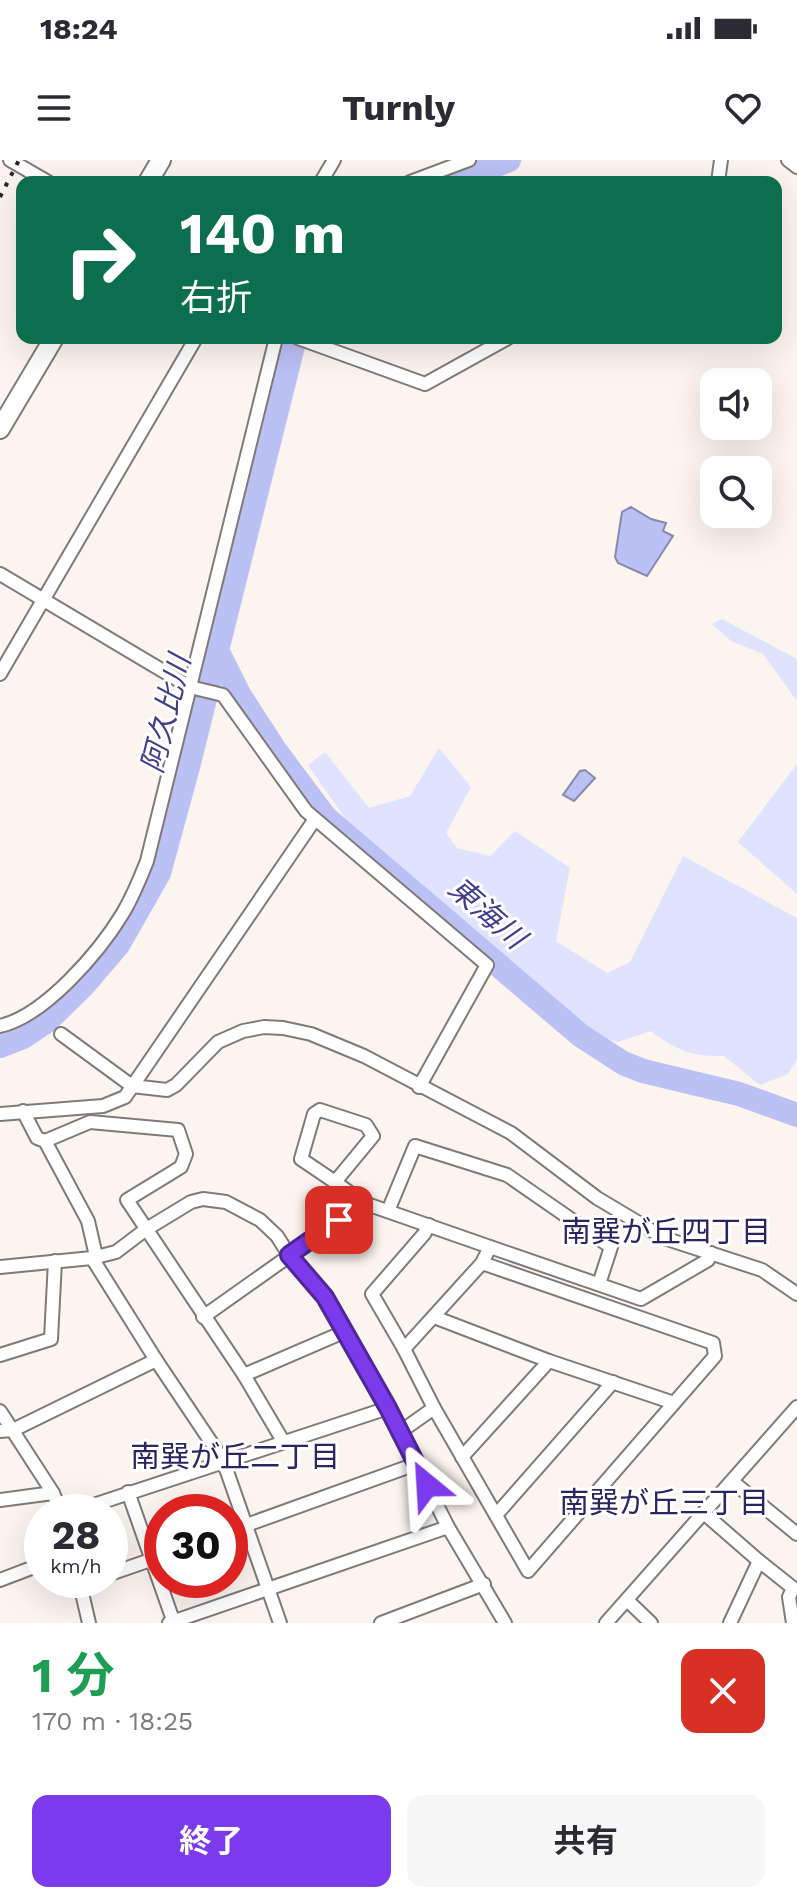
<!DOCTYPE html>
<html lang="ja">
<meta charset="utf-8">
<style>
body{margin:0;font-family:"Work Sans","Noto Sans JP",sans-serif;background:#f7f7f7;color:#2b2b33;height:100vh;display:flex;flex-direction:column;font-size:30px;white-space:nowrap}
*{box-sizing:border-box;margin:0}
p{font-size:26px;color:#7c7c81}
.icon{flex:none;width:44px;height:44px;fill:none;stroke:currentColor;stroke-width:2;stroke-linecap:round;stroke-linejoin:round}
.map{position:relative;height:1463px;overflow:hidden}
.panel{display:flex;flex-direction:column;background:#fff;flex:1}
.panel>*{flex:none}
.hud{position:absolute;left:16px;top:16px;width:766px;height:168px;border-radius:16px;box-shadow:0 8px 32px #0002;background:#0b6e4f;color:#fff;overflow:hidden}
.buttons{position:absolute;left:700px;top:208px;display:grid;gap:16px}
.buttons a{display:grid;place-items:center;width:72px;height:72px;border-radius:16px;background:#fff;box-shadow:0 8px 32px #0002;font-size:40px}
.speed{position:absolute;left:24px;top:1334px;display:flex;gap:16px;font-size:40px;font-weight:700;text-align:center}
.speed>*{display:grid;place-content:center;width:104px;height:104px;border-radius:50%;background:#fff;box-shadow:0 8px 32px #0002;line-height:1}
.speed small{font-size:20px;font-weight:400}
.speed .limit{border:12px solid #d22;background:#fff;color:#111}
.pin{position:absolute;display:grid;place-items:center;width:68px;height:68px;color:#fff;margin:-34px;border-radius:16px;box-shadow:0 4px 12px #0006}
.me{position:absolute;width:88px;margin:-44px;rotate:333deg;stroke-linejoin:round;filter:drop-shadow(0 0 6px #0008)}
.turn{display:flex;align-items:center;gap:28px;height:168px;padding:0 32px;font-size:36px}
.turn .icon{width:104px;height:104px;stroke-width:2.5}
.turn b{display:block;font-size:56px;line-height:68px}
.round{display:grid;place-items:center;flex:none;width:84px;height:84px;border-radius:16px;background:#f7f7f7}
.overview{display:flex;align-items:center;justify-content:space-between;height:136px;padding:0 32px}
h1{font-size:48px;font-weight:700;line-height:60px;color:#1e9e55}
.action{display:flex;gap:16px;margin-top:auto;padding:16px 32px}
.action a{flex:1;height:92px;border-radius:16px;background:#7c3aed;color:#fff;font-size:32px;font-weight:700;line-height:92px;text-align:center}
.action a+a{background:#f7f7f7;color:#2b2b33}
.status{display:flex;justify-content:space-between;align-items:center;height:56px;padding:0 40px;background:#fff;direction:ltr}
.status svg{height:22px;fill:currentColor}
header{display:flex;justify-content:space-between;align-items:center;height:104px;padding:0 32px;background:#fff;font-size:36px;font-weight:700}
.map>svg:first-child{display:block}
.green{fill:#dfe3ff}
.water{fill:#bbc0f5;stroke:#878aaf;stroke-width:2}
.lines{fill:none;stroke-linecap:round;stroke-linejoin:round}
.river{stroke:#bbc0f5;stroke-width:24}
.street-casing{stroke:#817a77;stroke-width:16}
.primary-casing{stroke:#817a77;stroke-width:22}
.street{stroke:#fff;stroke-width:12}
.primary{stroke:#fff;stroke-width:18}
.rail{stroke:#292625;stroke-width:4;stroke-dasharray:4 8;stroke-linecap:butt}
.route-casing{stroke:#51269a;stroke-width:20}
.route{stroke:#7c3aed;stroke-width:14}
.labels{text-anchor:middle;stroke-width:6;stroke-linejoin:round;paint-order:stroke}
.water-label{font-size:30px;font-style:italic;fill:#413f8c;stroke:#fff}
.neighbourhood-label{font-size:30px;fill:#292661;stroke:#fff}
</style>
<div class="status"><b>18:24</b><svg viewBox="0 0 49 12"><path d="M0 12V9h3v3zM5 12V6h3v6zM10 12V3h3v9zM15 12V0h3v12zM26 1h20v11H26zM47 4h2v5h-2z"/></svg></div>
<header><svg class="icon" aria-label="menu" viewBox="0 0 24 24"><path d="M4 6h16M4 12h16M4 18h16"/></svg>Turnly<svg class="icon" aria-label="heart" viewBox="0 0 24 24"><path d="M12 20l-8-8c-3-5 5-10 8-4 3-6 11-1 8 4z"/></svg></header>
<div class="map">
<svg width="797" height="1463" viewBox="0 0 797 1463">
<rect width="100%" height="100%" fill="#fbf4ef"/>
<!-- green -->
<g class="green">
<path d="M722,459L797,499V541L763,494L731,481L712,464Z"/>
<path d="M439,588L471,627L446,673L457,688L490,696L515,671L570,708L556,781L607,813L630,802L683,696L797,758V899L788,914L760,925L724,896C693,897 675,890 651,871L618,882L585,872L361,681L308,605L325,592L369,648L410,636Z"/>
<path d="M797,604V734L738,682Z"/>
</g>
<!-- water -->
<g class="water">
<path d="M631,347L651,359L666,363L663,371L673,376L647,416L618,403L615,397L622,352Z"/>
<path d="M585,610L595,618L574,641L563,635L580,611Z"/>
</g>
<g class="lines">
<!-- river -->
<g class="river">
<path d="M456,22L509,0"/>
<path d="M217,490L240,536L275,590L325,657L580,875L623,903L643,911L739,934L797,955"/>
<path d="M0,886L23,877L47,861L83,826L118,785L159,713L188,607L295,178"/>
</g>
<!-- street casing -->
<g class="street-casing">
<g id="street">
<path d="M10,0L48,22"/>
<path d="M788,0L797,7"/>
<path d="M321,22L334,0"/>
<path d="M410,22L469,0"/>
<path d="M718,22L721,0"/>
<path d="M298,178L425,224L508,178"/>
<path d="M0,414L190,527L223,535L306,651L487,805L419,927"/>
<path d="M0,514L196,178"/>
<path d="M0,866C45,856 100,791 123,753C133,736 140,719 147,701L276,178"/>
<path d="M61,874L132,926L167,930L176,925L218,882L243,871L264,867L283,868L311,874L364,896L511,973L597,1038L664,1078L762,1110L797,1134"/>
<path d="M23,951L37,978L45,981L88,1061L96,1096"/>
<path d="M0,954L103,946L125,937L315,659"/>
<path d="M45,981L90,962L178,970L186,994L181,1007L127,1040L244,1215L346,1171"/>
<path d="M335,1022L301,999L314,954L320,950L366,965L373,976L335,1022L364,1043L490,1087L482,1103L404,1189L434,1248L528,1411L715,1196L713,1183L482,1103"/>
<path d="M388,1051L415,986L507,1015L611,1087L599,1124"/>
<path d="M490,1087L641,1139L708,1100L711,1093"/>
<path d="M92,1098L156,1200L223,1300L280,1463"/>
<path d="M0,1107L92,1098L116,1092L145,1070L191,1042L203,1039L226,1042L260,1060L277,1076L289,1095L325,1137L388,1248L448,1367L505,1463"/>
<path d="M203,1157L364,1043"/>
<path d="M434,1157L549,1201L674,1243"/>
<path d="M404,1189L372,1134L424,1074L429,1065"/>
<path d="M0,1195L51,1179L55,1101"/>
<path d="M244,1215L283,1281"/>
<path d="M0,1251L53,1333L61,1352"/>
<path d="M0,1271L13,1270L156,1200"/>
<path d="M400,1272L434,1248"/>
<path d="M462,1297L549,1201"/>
<path d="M733,1322L797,1374"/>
<path d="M128,1332L174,1463"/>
<path d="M0,1340L53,1333"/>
<path d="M72,1352L388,1248"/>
<path d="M705,1354L759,1401L730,1463"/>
<path d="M496,1355L613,1222"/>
<path d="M230,1371L416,1304"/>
<path d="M759,1401L793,1428L789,1437L793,1463"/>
<path d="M110,1414L162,1396"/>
<path d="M0,1420L42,1404"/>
<path d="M79,1420L89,1463"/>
<path d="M627,1440L651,1463"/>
<path d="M169,1463L448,1367"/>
<path d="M381,1463L484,1424"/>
<path d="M606,1463L797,1247"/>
</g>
</g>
<!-- primary casing -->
<g class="primary-casing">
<g id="primary">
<path d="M148,22L161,0"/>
<path d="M0,269L54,178"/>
</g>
</g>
<!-- street -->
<use href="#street" class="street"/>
<!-- primary -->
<use href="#primary" class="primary"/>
<!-- rail -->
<path class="rail" d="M0,37L19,0"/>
</g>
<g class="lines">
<!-- route casing -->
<g class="route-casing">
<path id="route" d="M339,1060L289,1095L325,1137L388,1248L427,1325"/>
</g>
<!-- route -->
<use href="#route" class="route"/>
</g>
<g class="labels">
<!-- water labels -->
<g class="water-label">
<text transform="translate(166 554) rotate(-76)" y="10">阿久比川</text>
<text transform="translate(487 753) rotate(41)" y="10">東海川</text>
</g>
<!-- neighbourhood labels -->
<g class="neighbourhood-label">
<text x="666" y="1082">南巽が丘四丁目</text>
<text x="235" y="1307">南巽が丘二丁目</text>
<text x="664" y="1353">南巽が丘三丁目</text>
</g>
</g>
</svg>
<div class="buttons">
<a><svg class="icon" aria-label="sound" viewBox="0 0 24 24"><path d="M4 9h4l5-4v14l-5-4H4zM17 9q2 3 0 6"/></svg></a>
<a><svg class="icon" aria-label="search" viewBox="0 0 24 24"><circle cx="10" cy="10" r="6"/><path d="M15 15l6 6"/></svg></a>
</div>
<div class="speed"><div>28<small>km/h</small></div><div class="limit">30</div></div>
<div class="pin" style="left:339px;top:1060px;background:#d93025"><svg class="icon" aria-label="arrive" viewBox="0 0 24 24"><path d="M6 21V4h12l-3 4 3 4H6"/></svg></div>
<svg class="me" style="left:427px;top:1325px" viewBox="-20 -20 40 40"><path d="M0-17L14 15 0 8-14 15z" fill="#7c3aed" stroke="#fff" stroke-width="4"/></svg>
<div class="hud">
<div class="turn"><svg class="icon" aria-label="right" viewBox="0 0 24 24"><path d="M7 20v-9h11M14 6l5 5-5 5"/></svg><div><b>140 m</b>右折</div></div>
</div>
</div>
<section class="panel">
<div class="overview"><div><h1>1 分</h1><p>170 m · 18:25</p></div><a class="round" style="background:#d93025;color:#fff"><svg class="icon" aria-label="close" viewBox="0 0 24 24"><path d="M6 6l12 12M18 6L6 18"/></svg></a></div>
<div class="action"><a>終了</a><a>共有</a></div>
</section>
